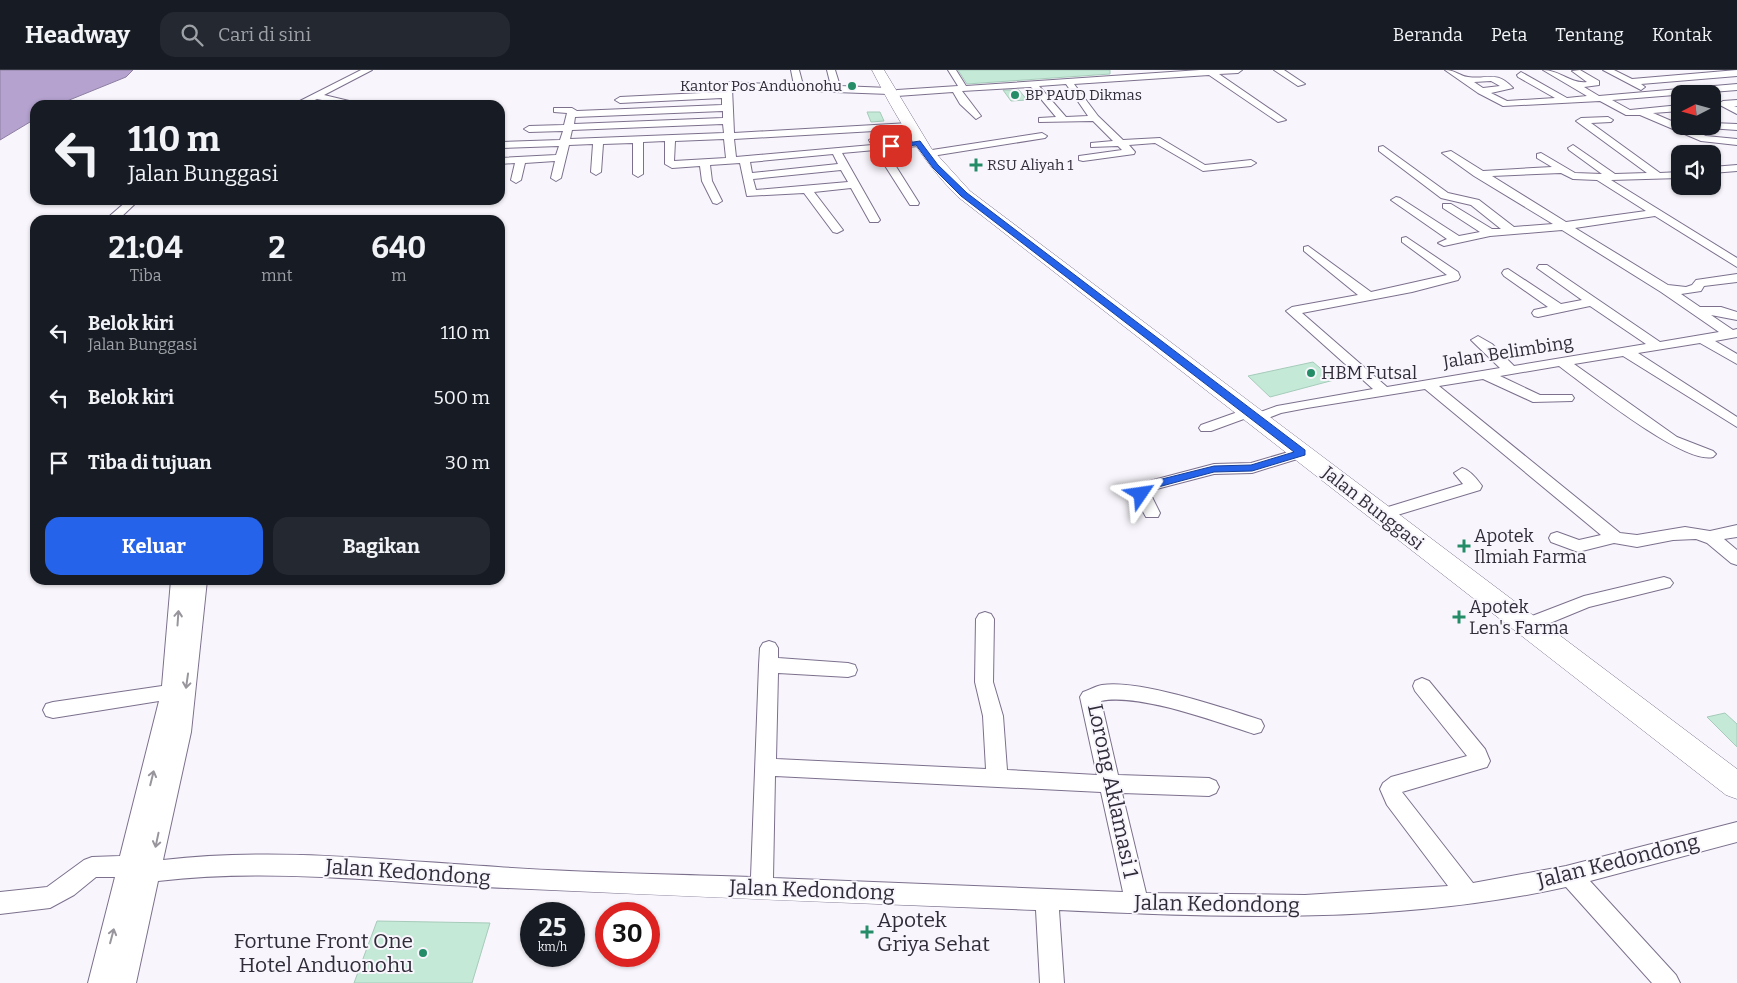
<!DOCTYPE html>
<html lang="id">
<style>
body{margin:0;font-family:Bitter,serif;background:#242831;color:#f1f3f6;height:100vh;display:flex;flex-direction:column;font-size:19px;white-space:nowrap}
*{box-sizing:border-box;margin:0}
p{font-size:16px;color:#9ea1a6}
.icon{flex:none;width:28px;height:28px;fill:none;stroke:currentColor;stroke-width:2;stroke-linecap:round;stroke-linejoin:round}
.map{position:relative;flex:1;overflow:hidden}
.side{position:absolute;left:30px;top:145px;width:475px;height:370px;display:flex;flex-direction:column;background:#171b24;border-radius:15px;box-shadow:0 1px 4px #0004}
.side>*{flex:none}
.top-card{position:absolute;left:30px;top:30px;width:475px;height:105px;border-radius:15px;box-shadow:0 1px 4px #0004;background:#171b24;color:#f1f3f6;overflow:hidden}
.needle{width:32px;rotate:264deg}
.controls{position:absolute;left:1671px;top:15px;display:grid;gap:10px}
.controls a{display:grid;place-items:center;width:50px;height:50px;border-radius:10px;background:#171b24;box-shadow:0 1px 4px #0004;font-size:25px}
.speed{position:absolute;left:520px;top:832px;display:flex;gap:10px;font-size:25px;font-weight:700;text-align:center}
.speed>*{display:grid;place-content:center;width:65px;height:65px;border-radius:50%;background:#171b24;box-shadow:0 1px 4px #0004;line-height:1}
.speed small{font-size:12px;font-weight:400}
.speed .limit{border:8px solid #d22;background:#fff;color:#111}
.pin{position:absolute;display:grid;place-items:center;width:42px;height:42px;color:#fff;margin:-21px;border-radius:10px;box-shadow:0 2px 8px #0006}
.me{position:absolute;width:55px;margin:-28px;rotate:58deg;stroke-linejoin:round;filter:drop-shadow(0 0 4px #0008)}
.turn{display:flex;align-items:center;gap:18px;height:105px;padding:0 15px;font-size:22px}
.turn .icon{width:65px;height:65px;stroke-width:2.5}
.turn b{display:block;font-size:35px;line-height:42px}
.eta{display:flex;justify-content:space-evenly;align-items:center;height:85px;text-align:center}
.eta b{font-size:30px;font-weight:700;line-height:35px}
.button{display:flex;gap:10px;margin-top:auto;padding:10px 15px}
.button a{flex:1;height:58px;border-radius:15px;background:#2563eb;color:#fff;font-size:20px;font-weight:700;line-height:58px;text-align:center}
.button a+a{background:#242831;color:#f1f3f6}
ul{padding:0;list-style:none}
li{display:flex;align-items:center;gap:15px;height:65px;padding:0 15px}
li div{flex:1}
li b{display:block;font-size:19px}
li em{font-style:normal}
header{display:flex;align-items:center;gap:30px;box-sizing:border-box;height:70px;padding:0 25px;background:#171b24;border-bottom:1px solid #363941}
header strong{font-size:24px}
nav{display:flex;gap:28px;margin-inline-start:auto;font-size:18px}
.search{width:350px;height:45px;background:#242831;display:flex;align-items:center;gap:12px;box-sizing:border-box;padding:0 18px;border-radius:15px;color:#9ea1a6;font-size:19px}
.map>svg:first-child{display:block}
.water{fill:#b5a2cf;stroke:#8d7fa2}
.building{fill:#c4e9d7;stroke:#a6cbba}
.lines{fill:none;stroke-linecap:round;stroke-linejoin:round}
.minor-casing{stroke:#7c708d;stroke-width:2}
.highway-casing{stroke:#7c708d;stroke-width:1}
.minor{fill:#fff;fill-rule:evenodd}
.highway{fill:#fff;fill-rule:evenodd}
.oneway{stroke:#98969c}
.route{fill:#2563eb;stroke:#184099}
.poi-dot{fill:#258c68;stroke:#f8f6fc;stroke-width:2}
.labels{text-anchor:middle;stroke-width:4;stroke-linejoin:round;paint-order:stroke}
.far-poi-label{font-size:15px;fill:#312c39;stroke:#f8f6fc;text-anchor:start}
.street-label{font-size:18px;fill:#312c39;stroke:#f8f6fc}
.poi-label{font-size:18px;fill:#312c39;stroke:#f8f6fc;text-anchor:start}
.near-street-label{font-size:21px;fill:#312c39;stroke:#f8f6fc}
.near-poi-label{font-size:21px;fill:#312c39;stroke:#f8f6fc;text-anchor:start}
</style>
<header>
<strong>Headway</strong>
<div class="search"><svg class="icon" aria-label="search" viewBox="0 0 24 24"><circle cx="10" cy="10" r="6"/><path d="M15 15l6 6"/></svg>Cari di sini</div>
<nav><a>Beranda</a><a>Peta</a><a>Tentang</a><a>Kontak</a></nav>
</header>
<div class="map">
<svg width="1737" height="913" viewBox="0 0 1737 913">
<rect width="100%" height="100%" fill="#f8f6fc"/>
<!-- water -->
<path class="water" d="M0,0H133L126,7L57,35H35V49L0,70Z"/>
<!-- building -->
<g class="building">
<path d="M958,0H1110V4L967,14Z"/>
<path d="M1003,20H1019L1027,30L1011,31Z"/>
<path d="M867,42H880L884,51L871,52Z"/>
<path d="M1313,292L1334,310L1270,327L1248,306Z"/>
<path d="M1725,643L1737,654V677L1707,647Z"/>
<path d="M377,851L490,853L472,913H354Z"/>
</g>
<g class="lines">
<!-- minor casing -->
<g class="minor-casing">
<g id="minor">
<path d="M361,0H372L324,25L366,35H347L317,29L304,35H292Z"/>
<path d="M791,0H799L803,15L831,16L827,0H835L840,16L889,18L893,21L889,24L732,18L734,63L909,53L914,56L909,59L734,69L736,87L872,75L869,70L874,67L881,74L921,71L923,73L918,76L885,79L919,133L918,135H910L875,80L842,83L880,150L878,152H870L851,118L814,122L843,160L837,163L833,162L804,123L747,126L740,93L710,95L712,111L722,131L717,134L713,133L702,111L700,96L672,98L665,94V71L643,72V104L638,107L633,104V73L603,74L601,102L596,105L591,102L593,74L569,75L561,108L556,111L551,108L555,91L525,93L521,110L516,113L511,110L515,93L500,94V88L556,85L559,76L500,78V72L560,70L563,61L529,62L524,59L529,56L564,55L567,43L554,42V38H572L577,41L722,35V28L620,33L615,30L620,27L722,22L724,15L728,12L794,15ZM723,41V48L574,54L575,47ZM723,54L724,63L570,69L572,60ZM724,69L726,88L674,91L675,71ZM833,84L838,94L752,103L750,92ZM841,100L848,112L756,120L753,109Z"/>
<path d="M948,0H956L966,16L1200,0H1242L1238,3L1219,4L1286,50L1278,52L1209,5L1074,14L1098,46L1123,70L1160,68L1205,95L1251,90L1256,93L1251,96L1203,101L1155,73L1129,75L1135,82L1134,84L1083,91L1079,90V86L1122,80L1118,76L1091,77V73L1113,71L1093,51L1039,52V48L1056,47L1031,17L962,21L981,46L976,49L960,34L953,22L897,26L893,23L897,20L958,16ZM1066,14L1088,46L1066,47L1039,16Z"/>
<path d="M1274,0H1284L1305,14L1298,16Z"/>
<path d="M1445,0C1456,0 1459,6 1468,7C1488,10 1496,0 1513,18L1491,23L1507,31L1555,28L1518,7L1517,5L1521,2L1567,28L1587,26L1543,0C1560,0 1570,14 1587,12L1572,1L1580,0L1599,11V15L1584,17L1599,26L1737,14V20L1612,30L1630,40L1680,35V41L1653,43L1706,66L1737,69V75L1701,71L1640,45H1626L1600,31L1503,36L1478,23ZM1491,11L1500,16L1483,18L1474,12Z"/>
<path d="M1603,0H1614L1632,9L1737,0V6L1641,14L1645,17L1641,20Z"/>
<path d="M1737,30V36H1734L1737,37V44L1718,34L1723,31Z"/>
<path d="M1608,47L1613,50L1611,52L1591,53L1660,103L1680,102V108L1611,110L1737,188V197L1655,146L1575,158L1668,215L1686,217L1692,215L1696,210L1737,204V212L1704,216L1701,221L1681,224L1700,237H1721L1737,242V250L1711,245L1733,260L1737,259V267L1715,271L1737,284V294L1700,273L1638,283L1737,347V357L1623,286L1574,294L1677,367L1713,381L1716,384L1713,387C1684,395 1586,316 1559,296L1500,306L1540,325H1572L1574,328L1572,331L1533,332L1483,309L1439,316L1620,463L1637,465L1685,457L1710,461L1737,455V467L1724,469L1737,480V495L1731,493L1707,473L1696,469L1673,470L1637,477L1614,473L1578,482L1551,472L1549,468L1551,464L1557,462L1579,470L1601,465L1425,319L1307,338L1281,343L1258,352L1253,351L1251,348L1252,346L1211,361H1201L1199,358L1201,355L1249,338L1254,339L1255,344L1277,336L1373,319L1286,241L1292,237L1358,225L1304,181V177L1308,176L1371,222L1447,205L1402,172V168L1406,167L1458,202L1460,207L1458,210L1412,222L1302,243L1387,317L1500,298L1471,270L1478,266L1492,274L1514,296L1646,274L1590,236L1538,247L1534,246L1532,243L1534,240L1548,237L1504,206L1502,203L1504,200L1508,199L1561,234L1582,230L1537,198L1539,195H1547L1660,272L1719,262L1661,222L1562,160L1490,166L1444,176L1438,173L1447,169L1391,130L1396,127L1400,128L1459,166L1480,162L1443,138V134H1451L1492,159H1501L1471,135L1441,128L1379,81V77L1383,76L1448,123L1479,130L1514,157L1553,154L1474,106L1442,83L1451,81L1483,101L1552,97L1537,88V84L1541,83L1575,103L1602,104L1569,80L1568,78L1573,75L1615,104L1647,103L1576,51L1581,48ZM1561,103L1573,109L1597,110L1646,141L1566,152L1492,106Z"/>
<path d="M1712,53L1737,54V60L1708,58L1706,56H1712Z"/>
<path d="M1042,63L1047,66L1045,68L932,86L927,83L932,80Z"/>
<path d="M1737,95V101L1712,103V97Z"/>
<path d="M128,130H139L118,150H105Z"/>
<path d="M1302,378L1310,383L1307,386L1252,403L1214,404L1149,421L1160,443L1158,447H1146L1133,424L1136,414L1142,413L1214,394L1251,393Z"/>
<path d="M1462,398C1470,400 1477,409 1482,416L1480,420L1394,446L1388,445L1386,441L1388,437L1463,414L1454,403Z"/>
<path d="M1664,507L1670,509L1673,513L1670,517L1589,537L1538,558L1532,556L1529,551L1532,546L1584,526Z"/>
<path d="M171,510H189L187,528L189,510H207L191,662L163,790C275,777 386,790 498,797C582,803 667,804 751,807L759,595L760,578L763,573L769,571L775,573L778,578V588L848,593L855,595L857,600L855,605L848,607L778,603L776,689L986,699L983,646L975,612L976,549L979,544L985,542L991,544L994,549L993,612L1003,646L1007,700L1097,705L1080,627L1083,622C1089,620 1096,616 1102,615C1138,609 1224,638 1261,650L1264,656L1261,662L1254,664C1216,652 1139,623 1101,631L1118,705L1209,708L1216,711L1219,717L1216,723L1209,726L1122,723L1146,823L1305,825L1448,816L1387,735L1380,719L1383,713L1391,707L1467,686L1415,621L1413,616L1415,611L1422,608L1429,611L1485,679L1490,691L1487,697L1402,722L1473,813L1566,796L1737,752V772L1590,811L1676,905L1680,913H1652L1566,817C1399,854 1229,848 1059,840L1064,913H1040L1036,840C860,833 683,827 506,818C390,813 275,797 158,811L136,913H112L138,802L112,913H88L115,807H96L74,825L50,838L0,844V822L47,817L84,790L92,787L120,786L159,631L53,648L46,646L43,640L46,634L53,632L162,616ZM775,706L1101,722L1123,822L773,808Z"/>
</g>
</g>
<!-- highway casing -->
<g class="highway-casing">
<path id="highway" d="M872,0H884L931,78L970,121L1737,699V729L1726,725L958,127C921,90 896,47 872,0Z"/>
</g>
<!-- minor -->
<use href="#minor" class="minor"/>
<!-- highway -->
<use href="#highway" class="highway"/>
</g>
<!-- one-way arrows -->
<defs><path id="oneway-shaft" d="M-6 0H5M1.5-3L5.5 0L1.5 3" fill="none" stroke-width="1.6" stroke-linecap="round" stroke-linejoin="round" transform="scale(1.25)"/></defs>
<g class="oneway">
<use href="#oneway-shaft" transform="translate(178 548) rotate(-86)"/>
<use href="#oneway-shaft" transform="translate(187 611) rotate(98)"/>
<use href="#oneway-shaft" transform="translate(152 708) rotate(-76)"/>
<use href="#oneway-shaft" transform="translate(157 770) rotate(102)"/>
<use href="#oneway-shaft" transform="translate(112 866) rotate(-75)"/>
</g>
<!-- route -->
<path class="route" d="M920,71L938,95L967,123L1305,380V385L1252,401L1214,402L1147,420L1145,427H1137L1138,415L1214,396L1251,395L1294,382L961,126L933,98L916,75L891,78L888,76Z"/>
<!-- markers -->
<g class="poi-dot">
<circle cx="852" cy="16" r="5"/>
<circle cx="1015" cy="25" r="5"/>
<path d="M973.5 87.5h5v5h5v5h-5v5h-5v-5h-5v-5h5z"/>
<circle cx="1311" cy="303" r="5"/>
<path d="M1461.5 468.5h5v5h5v5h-5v5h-5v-5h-5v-5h5z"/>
<path d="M1456.5 539.5h5v5h5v5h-5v5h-5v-5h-5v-5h5z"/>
<path d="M864.5 854.5h5v5h5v5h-5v5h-5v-5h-5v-5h5z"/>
<circle cx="423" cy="883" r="5"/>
</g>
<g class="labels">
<!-- far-poi labels -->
<g class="far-poi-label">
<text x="842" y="21" text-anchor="end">Kantor Pos Anduonohu</text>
<text x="1025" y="30">BP PAUD Dikmas</text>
<text x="987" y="100">RSU Aliyah 1</text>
</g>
<!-- street labels -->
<g class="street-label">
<text transform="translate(1508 282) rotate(-9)" y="6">Jalan Belimbing</text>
<text transform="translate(1373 438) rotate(38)" y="6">Jalan Bunggasi</text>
</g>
<!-- poi labels -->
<g class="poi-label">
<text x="1321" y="309">HBM Futsal</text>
<text x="1474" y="472">Apotek<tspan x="1474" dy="21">Ilmiah Farma</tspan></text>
<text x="1469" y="543">Apotek<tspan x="1469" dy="21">Len's Farma</tspan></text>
</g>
<!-- near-street labels -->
<g class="near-street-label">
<text transform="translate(1113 721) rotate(78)" y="7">Lorong Aklamasi 1</text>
<text transform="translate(1618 791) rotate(-14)" y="7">Jalan Kedondong</text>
<text transform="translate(408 802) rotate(4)" y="7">Jalan Kedondong</text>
<text transform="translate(812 820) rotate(2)" y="7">Jalan Kedondong</text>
<text transform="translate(1217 834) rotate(1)" y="7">Jalan Kedondong</text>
</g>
<!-- near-poi labels -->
<g class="near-poi-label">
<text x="877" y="857">Apotek<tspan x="877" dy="24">Griya Sehat</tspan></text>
<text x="413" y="878" text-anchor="end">Fortune Front One<tspan x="413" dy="24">Hotel Anduonohu</tspan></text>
</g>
</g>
</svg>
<div class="controls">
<a><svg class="needle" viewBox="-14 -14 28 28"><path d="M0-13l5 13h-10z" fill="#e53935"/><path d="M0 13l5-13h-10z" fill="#9ea1a6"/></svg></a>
<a><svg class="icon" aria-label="sound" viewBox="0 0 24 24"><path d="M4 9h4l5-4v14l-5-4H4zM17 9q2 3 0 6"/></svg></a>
</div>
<div class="speed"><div>25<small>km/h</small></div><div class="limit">30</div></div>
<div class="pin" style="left:891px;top:76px;background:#d93025"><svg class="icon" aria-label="arrive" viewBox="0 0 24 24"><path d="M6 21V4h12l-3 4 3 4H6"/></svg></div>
<svg class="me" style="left:1141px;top:424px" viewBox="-20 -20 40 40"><path d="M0-17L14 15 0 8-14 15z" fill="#2563eb" stroke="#fff" stroke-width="4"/></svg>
<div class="top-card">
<div class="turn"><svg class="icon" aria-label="left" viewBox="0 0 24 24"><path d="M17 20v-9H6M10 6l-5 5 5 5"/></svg><div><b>110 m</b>Jalan Bunggasi</div></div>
</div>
<section class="side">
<div class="eta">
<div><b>21:04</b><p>Tiba</p></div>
<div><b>2</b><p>mnt</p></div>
<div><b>640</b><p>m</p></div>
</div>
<ul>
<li><svg class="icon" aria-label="left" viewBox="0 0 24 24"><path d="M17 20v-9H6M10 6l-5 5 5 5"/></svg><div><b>Belok kiri</b><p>Jalan Bunggasi</p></div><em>110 m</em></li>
<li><svg class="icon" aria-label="left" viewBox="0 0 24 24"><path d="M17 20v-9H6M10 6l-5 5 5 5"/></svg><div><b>Belok kiri</b></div><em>500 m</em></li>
<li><svg class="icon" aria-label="arrive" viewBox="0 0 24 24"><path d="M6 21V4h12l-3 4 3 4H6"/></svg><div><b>Tiba di tujuan</b></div><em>30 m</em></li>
</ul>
<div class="button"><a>Keluar</a><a>Bagikan</a></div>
</section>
</div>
